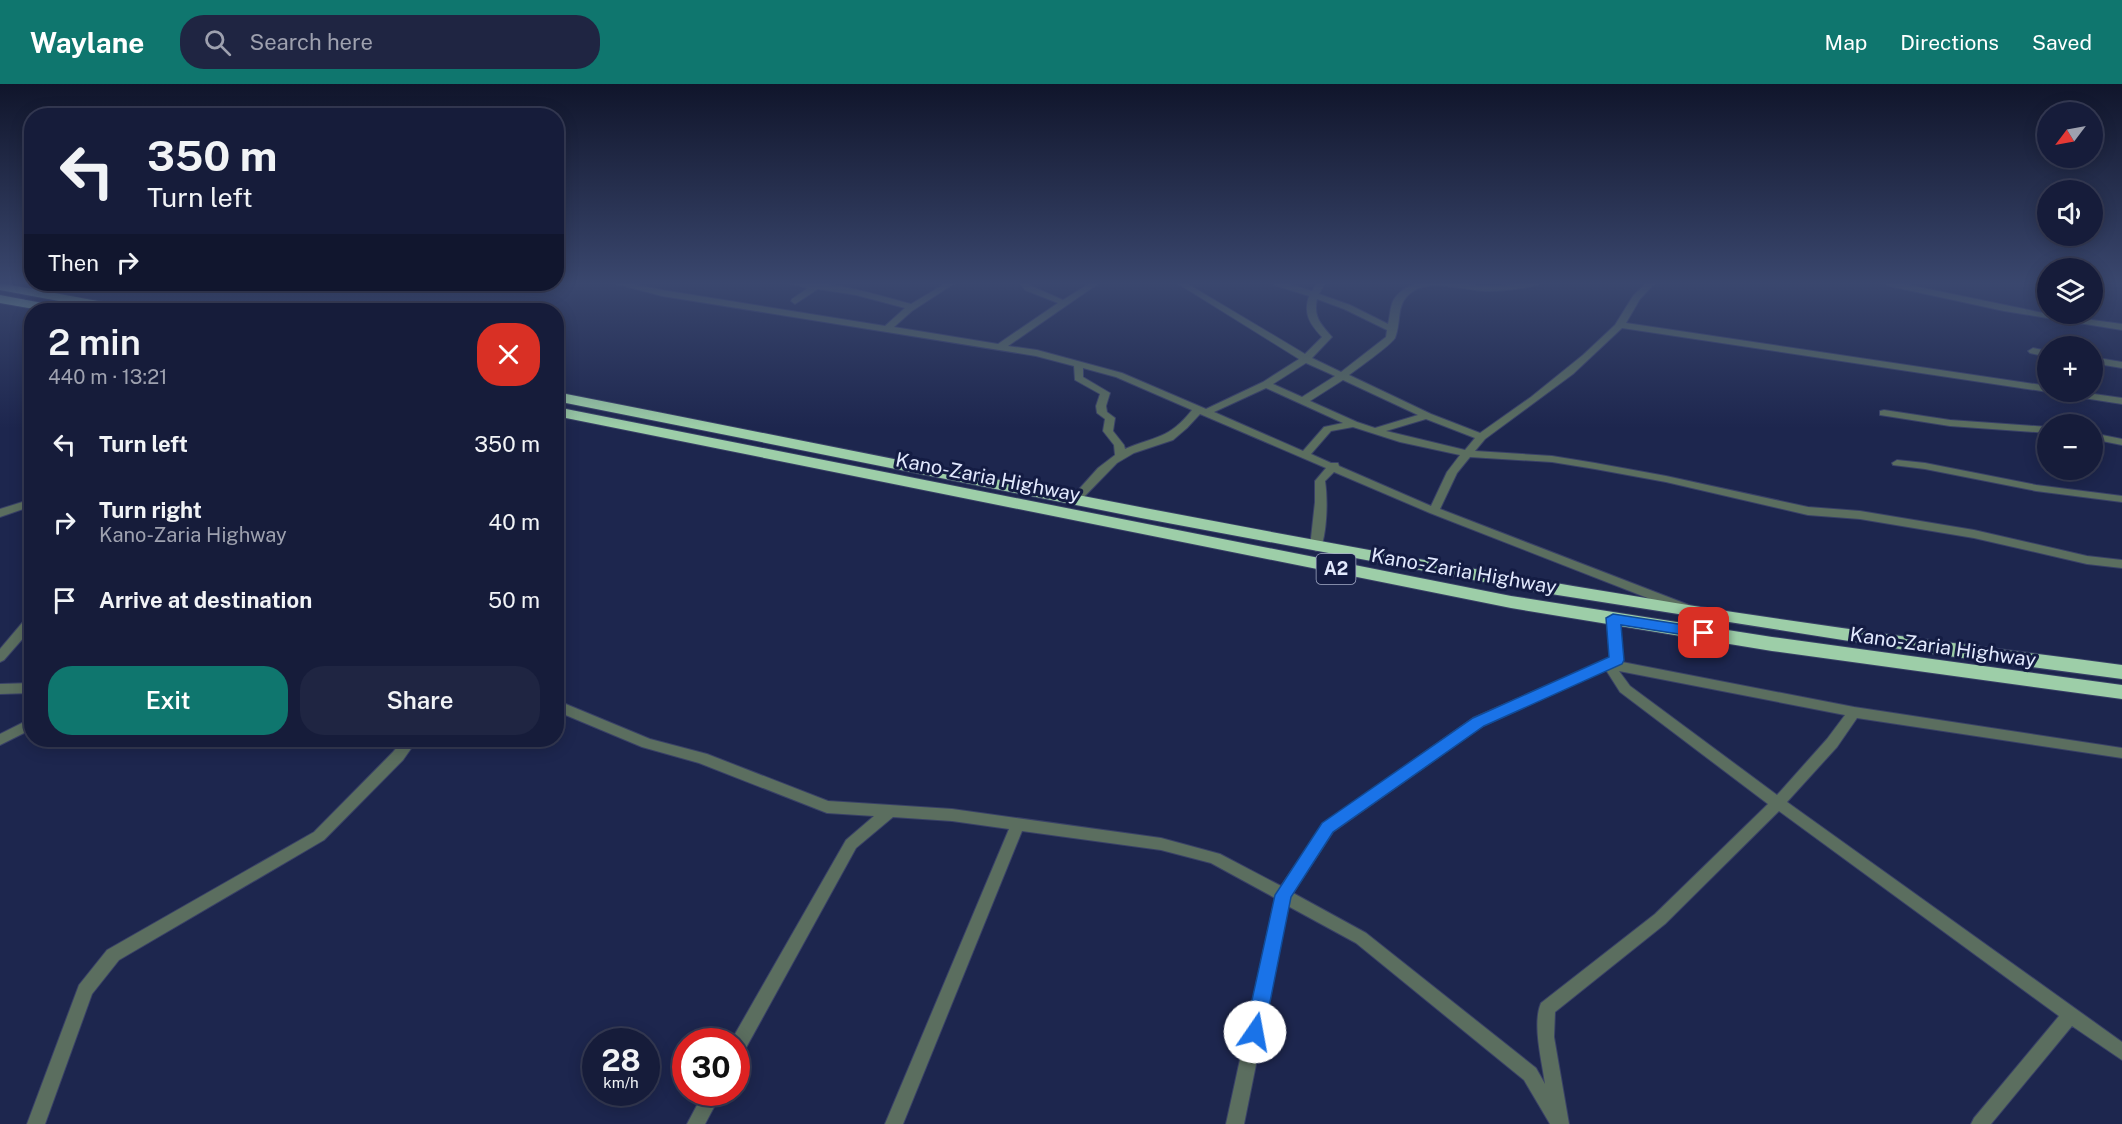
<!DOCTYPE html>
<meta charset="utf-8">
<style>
body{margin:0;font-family:"Public Sans",sans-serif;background:#1f2542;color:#f1f3f6;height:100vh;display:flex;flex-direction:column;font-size:22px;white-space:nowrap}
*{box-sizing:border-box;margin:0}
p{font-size:20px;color:#9ea1af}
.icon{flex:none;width:33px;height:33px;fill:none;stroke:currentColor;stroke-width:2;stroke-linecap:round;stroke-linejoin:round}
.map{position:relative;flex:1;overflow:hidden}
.sheet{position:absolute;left:24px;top:219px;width:540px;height:444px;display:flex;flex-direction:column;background:#161c3a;border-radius:24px;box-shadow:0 3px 15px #0003,0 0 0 2px #353a54}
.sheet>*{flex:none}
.hud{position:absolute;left:24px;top:24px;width:540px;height:183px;border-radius:24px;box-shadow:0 3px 15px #0003,0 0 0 2px #353a54;background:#161c3a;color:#f1f3f6;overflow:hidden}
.needle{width:39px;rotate:238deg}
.controls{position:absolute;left:2037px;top:18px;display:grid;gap:12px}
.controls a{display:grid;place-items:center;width:66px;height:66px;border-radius:50%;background:#161c3a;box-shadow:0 3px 15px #0003,0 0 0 2px #353a54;font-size:30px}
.speed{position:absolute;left:582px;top:944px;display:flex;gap:12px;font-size:30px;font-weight:700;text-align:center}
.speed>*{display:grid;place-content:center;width:78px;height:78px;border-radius:50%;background:#161c3a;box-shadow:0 3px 15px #0003,0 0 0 2px #353a54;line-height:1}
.speed small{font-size:15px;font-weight:400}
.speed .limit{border:9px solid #d22;background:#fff;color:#111}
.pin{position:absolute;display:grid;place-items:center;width:51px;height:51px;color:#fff;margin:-26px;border-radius:12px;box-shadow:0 3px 9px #0006}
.me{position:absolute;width:66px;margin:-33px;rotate:12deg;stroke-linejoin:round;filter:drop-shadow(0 0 4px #0008)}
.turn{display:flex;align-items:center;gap:21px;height:126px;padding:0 24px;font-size:27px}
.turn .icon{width:78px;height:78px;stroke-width:2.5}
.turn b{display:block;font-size:42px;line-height:51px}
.then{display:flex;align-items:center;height:57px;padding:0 24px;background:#0003;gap:12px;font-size:22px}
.round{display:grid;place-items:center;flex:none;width:63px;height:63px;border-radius:24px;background:#1f2542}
.headline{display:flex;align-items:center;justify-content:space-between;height:102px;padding:0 24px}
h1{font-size:36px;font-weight:600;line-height:45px}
.action{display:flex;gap:12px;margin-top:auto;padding:12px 24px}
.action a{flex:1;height:69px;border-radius:24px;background:#0f766e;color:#fff;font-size:24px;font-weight:600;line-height:69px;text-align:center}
.action a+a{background:#1f2542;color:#f1f3f6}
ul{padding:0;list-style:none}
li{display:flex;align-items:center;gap:18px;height:78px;padding:0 24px}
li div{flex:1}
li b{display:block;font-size:22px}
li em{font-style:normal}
header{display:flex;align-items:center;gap:36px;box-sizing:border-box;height:84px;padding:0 30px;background:#0f766e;color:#fff}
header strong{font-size:28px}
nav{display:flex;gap:33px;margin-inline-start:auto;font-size:21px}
.search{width:420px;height:54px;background:#1f2542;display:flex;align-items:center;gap:15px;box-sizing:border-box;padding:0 21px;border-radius:24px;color:#9ea1af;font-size:22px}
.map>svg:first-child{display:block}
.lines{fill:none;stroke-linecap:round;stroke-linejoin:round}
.minor-casing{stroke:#394167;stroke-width:2}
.highway-casing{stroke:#394167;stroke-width:2}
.minor{fill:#5b6e5f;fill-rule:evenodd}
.highway{fill:#9dcea8;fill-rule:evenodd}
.route{fill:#1a73e8;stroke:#114b97;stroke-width:1.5}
.labels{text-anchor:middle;stroke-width:6;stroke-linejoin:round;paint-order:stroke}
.shield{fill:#141c43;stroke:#a4acc6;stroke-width:1.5}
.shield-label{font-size:18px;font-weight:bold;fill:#e2e9fe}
.street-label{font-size:20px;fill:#e2e9fe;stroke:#141c43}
</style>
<header>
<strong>Waylane</strong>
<div class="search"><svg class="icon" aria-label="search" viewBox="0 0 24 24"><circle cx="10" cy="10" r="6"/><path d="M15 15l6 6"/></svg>Search here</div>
<nav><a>Map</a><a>Directions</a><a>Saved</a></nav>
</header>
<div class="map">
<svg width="2122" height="1040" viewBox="0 0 2122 1040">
<rect width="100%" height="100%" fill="#1d264e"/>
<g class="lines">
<!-- minor casing -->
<g class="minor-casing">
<g id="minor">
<path d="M613,199H627L662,206L885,242L905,224L856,211L818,205L795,220L791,217L792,215L808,204L789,199C829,196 871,209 911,220L946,199H955L912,227L894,243L998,260L1058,219L1025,206L1020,199H1028L1031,202L1063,216L1090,199H1099L1008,262L1037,266L1122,289L1206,325L1263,298L1299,275L1177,199H1186L1305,270L1322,253C1310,240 1303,230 1309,212L1274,201L1273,199H1285L1312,207L1317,199H1325L1319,210L1350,221L1388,240C1390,233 1390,223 1393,217C1411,187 1456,201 1484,202C1502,203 1520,199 1539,199L1538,201C1521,205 1505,207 1488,207C1466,207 1430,194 1412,208C1395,220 1402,237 1395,254C1391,261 1357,285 1349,291L1431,330L1480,349L1531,313L1583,271L1615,241L1633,212L1646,199H1655L1640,215L1626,239L2048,302V308H2050H2048L1622,244L1573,290L1485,355L1475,367L1552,372L1595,379L1666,392L1808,423L1860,427L1974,446L2087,472L2122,476V484L2087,480L1974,454L1860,435L1808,431L1666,398L1595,385L1552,378L1470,373L1457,389L1440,425L1689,521L1691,524L1689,527H1681L1430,429L1334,388L1325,397C1328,415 1327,450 1320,466L1316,467L1310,463L1315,418V397L1326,384L1200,330L1187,344L1173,356L1134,369L1117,379L1080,417H1072L1071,415L1072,413L1098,384L1115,371L1114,361L1103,347L1105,335L1097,329L1096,322L1100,310L1075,296L1074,282L1036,272L662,212ZM1317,215L1344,225L1387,246L1386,253L1341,288L1312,274L1332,253C1321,240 1313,233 1317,215ZM1306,279L1335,292L1302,313L1273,300ZM1083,284L1116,293L1192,326C1169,355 1156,352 1125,365L1124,361L1113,347L1115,334L1107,328L1106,322L1110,309L1083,293ZM1343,296L1418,331L1375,344L1357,338L1310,317ZM1266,304L1343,339L1324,343L1303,367L1214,328ZM1426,335L1475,354L1465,366L1386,347ZM1353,343L1400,358L1460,371L1447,388L1431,422L1339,382L1338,379H1331L1311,370L1331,347Z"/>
<path d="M1885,199H1899L2048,230L2122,240V246L2004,227L1889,202Z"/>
<path d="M2033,264L2048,267V273L2030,269L2028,267Z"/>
<path d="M2092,273L2122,278V284L2092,279Z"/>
<path d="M2059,308H2080L2122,314V320L2064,311Z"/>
<path d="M1884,326L1950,336L2048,343V349L1950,342L1880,331V327Z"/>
<path d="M2092,349L2122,355V361L2092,355Z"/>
<path d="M1897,376L1925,379L2036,401L2122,412V418L2036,407L1925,385L1893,381L1892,379Z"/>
<path d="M32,415V422L0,433V425Z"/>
<path d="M32,531V544L4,576L0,578V565L28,532Z"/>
<path d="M1613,531L1619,535L1622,578L1854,623L2122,664V674L1857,634L1837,663L1787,718L2122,958V976L2072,942L1991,1040H1971L1974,1034L2059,932L1779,727L1665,840L1555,928L1554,953L1569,1040H1550L1524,996L1356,859L1288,822L1244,1040H1226L1275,814L1211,779L1161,766L1022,747L903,1040H885L1009,745L952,737L893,733L856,764L742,971L736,973V957H731L846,756L874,732L827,729L699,679L642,663L556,627V616L650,655L707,670L828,717L952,725L1161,754L1220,770L1281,802L1323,740L1473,634L1610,574L1607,535ZM1606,586L1620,608L1768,720L1655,830L1541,919C1532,940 1542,977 1545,1000L1536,984L1366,849L1293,809L1333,748L1483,642ZM1619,587L1845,631L1827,655L1777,711L1630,602Z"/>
<path d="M32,599V609L0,610V600Z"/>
<path d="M32,634V645L0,661V650Z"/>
<path d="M403,656H417L403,676L324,756L119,876L92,910L45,1040H27L79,901L107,866L314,748L393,668Z"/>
<path d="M704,1008H722L705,1040H687Z"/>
</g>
</g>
<!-- highway casing -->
<g class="highway-casing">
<g id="highway">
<path d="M0,199L125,222L132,226H107L0,206Z"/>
<path d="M0,211L58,222L65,226H40L0,219Z"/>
<path d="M556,308C946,385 1334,465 1726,527C1858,547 1990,564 2122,581V595L1925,569L1532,507L1141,434L556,317Z"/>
<path d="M556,323L1511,512L1772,553L2122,601V615L1772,567L1511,524L556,332Z"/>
</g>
</g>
<!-- minor -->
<use href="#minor" class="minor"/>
<!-- highway -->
<use href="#highway" class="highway"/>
</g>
<!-- sky -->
<linearGradient id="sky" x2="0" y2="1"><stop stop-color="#10152b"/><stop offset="0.58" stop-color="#3a476e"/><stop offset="1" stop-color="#3a476e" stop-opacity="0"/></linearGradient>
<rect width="2122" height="344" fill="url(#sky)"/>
<!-- route -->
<path class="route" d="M1613,530L1704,544L1711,549L1704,554L1621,541L1624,576L1622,580L1484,642L1333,748L1291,813L1264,948L1261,955L1255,957L1248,955L1245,948L1275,811L1322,739L1473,634L1609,573L1606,534Z"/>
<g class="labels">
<!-- shield labels -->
<rect class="shield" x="1316.5" y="470" width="39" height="30" rx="4.5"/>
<g class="shield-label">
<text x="1336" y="491">A2</text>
</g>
<!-- street labels -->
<g class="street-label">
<text transform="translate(988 393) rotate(11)" y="7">Kano-Zaria Highway</text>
<text transform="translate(1464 487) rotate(10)" y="7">Kano-Zaria Highway</text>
<text transform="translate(1943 563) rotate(8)" y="7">Kano-Zaria Highway</text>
</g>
</g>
</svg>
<div class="controls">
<a><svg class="needle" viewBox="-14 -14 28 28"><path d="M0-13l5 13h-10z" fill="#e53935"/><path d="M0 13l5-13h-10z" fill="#9ea1af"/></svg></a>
<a><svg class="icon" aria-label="sound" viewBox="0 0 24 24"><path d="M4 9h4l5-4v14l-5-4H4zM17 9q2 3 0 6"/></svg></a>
<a><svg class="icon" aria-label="layers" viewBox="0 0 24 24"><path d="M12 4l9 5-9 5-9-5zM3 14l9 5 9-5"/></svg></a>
<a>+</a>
<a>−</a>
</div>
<div class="speed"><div>28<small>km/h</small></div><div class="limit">30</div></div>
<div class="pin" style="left:1704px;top:549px;background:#d93025"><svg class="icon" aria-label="arrive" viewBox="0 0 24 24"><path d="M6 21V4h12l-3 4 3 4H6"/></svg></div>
<svg class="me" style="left:1255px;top:948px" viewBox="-20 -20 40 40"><circle r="19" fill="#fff"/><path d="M0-13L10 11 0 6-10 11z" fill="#1a73e8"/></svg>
<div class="hud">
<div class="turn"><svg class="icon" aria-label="left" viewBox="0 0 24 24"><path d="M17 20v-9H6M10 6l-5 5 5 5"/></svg><div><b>350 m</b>Turn left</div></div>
<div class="then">Then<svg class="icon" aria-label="right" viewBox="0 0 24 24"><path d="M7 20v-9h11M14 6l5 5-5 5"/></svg></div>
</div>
<section class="sheet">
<div class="headline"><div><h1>2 min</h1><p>440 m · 13:21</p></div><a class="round" style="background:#d93025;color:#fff"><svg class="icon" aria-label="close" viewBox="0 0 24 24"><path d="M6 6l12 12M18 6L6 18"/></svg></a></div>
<ul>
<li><svg class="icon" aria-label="left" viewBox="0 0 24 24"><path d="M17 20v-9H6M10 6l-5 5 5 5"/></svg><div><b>Turn left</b></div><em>350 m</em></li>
<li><svg class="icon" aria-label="right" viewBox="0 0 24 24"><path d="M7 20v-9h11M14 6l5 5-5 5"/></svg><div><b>Turn right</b><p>Kano-Zaria Highway</p></div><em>40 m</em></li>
<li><svg class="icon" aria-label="arrive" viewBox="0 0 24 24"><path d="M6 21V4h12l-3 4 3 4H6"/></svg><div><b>Arrive at destination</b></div><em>50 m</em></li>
</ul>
<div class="action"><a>Exit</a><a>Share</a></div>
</section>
</div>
